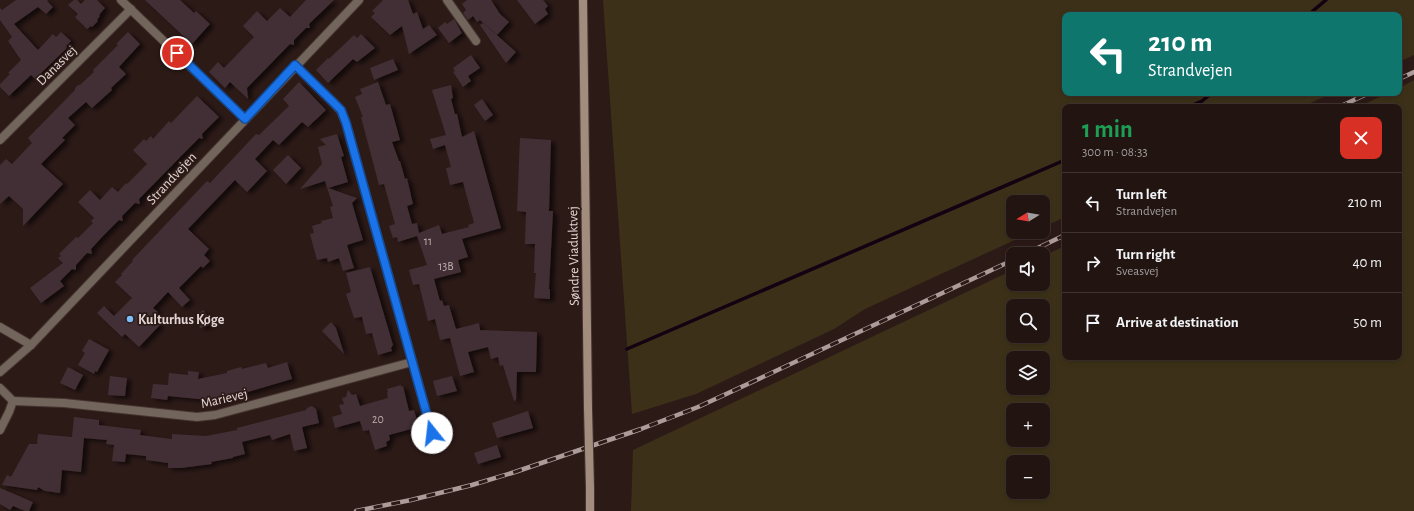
<!DOCTYPE html>
<meta charset="utf-8">
<style>
body{margin:0;font-family:"Alegreya Sans",sans-serif;background:#291d1a;color:#f1f3f6;height:100vh;display:flex;flex-direction:column;font-size:15px;white-space:nowrap}
*{box-sizing:border-box;margin:0}
p{font-size:13px;color:#a29e9f}
.icon{flex:none;width:22px;height:22px;fill:none;stroke:currentColor;stroke-width:2;stroke-linecap:round;stroke-linejoin:round}
.map{position:relative;flex:1;overflow:hidden}
.panel{position:absolute;left:1062px;top:104px;width:340px;height:256px;display:flex;flex-direction:column;background:#211411;border-radius:8px;box-shadow:0 2px 6px #0003,0 0 0 1px #3e3331}
.panel>*{flex:none}
.hud{position:absolute;left:1062px;top:12px;width:340px;height:84px;border-radius:8px;box-shadow:0 2px 6px #0003,0 0 0 1px #3e3331;background:#0f766e;color:#fff;overflow:hidden}
.needle{width:26px;rotate:259deg}
.tools{position:absolute;left:1006px;top:195px;display:grid;gap:8px}
.tools a{display:grid;place-items:center;width:44px;height:44px;border-radius:8px;background:#211411;box-shadow:0 2px 6px #0003,0 0 0 1px #3e3331;font-size:20px}
.pin{position:absolute;display:grid;place-items:center;width:34px;height:34px;color:#fff;margin:-17px;border:2px solid #fff;border-radius:50%;box-shadow:0 1px 4px #0007}
.me{position:absolute;width:44px;margin:-22px;rotate:344deg;stroke-linejoin:round;filter:drop-shadow(0 0 3px #0008)}
.turn{display:flex;align-items:center;gap:14px;height:84px;padding:0 20px;font-size:18px}
.turn .icon{width:52px;height:52px;stroke-width:2.5}
.turn b{display:block;font-size:28px;line-height:34px}
.round{display:grid;place-items:center;flex:none;width:42px;height:42px;border-radius:8px;background:#291d1a}
.summary{display:flex;align-items:center;justify-content:space-between;height:68px;padding:0 20px}
h1{font-size:24px;font-weight:700;line-height:30px;color:#1e9e55}
ul{padding:0;list-style:none}
li{display:flex;align-items:center;gap:12px;height:60px;padding:0 20px;border-top:1px solid #3e3331}
li div{flex:1}
li b{display:block;font-size:15px}
li em{font-style:normal}
.map>svg:first-child{display:block}
.green{fill:#3c3118;fill-rule:evenodd}
.lines{fill:none;stroke-linecap:round;stroke-linejoin:round}
.stream{stroke:#130211;stroke-width:3.5}
.building{fill:#432f35;filter:url(#shadow)}
.minor-casing{stroke:#453431;stroke-width:10}
.tertiary-casing{stroke:#453431;stroke-width:10}
.secondary-casing{stroke:#453431;stroke-width:10}
.minor{stroke:#72655b;stroke-width:8}
.tertiary{stroke:#72655b;stroke-width:8}
.secondary{stroke:#a18c7d;stroke-width:8}
.rail-casing{stroke:#ab9c9a;stroke-width:4.5}
.rail{stroke:#2c1a17;stroke-width:3;stroke-dasharray:9;stroke-linecap:butt}
.secondary-bridge-casing{stroke:#453431;stroke-width:10;stroke-linecap:butt}
.secondary-bridge{stroke:#a18c7d;stroke-width:8}
.route-casing{stroke:#114b97;stroke-width:10}
.route{stroke:#1a73e8;stroke-width:7}
.poi-dot{fill:#7bbef8;stroke:#2c1a17;stroke-width:1.5}
.labels{text-anchor:middle;stroke-width:3.5;stroke-linejoin:round;paint-order:stroke}
.number-label{font-size:12px;fill:#baacac}
.street-label{font-size:14px;fill:#e2d5d3;stroke:#2c1a17}
.poi-label{font-size:14px;font-weight:bold;fill:#e2d5d3;stroke:#2c1a17;text-anchor:start}
</style>
<div class="map">
<svg width="1414" height="511" viewBox="0 0 1414 511">
<defs>
<filter id="shadow"><feDropShadow dx="4.5" dy="2.5" stdDeviation="2" flood-color="#0009"/></filter>
</defs>
<rect width="100%" height="100%" fill="#2c1a17"/>
<!-- green -->
<g class="green">
<path d="M603,0H1414V55L1399,62V15H1065V93H1332L1302,107H1065V217L1043,227V202H1013V232H1032L865,309L834,329L696,394L632,414Z"/>
<path d="M1414,80V511H631L633,450L1013,270V284H1043V256L1065,246V357H1399V107H1358L1388,93H1399V88ZM1013,306H1043V336H1013ZM1013,358H1043V388H1013ZM1013,410H1043V440H1013ZM1013,462H1043V492H1013Z"/>
</g>
<g class="lines">
<!-- stream -->
<g class="stream">
<path d="M1308,15L1326,0"/>
<path d="M1188,107L1202,101L1212,93"/>
<path d="M627,349L1065,160"/>
</g>
</g>
<!-- building -->
<g class="building">
<path d="M16,0H48L47,1L53,7L46,14L38,7L14,24L38,50L53,34L56,37L61,32L71,41L66,46L67,48L35,79L31,75L9,96L0,87V84L10,74L8,73L21,60L8,41L12,37L0,20V8L2,10Z"/>
<path d="M74,0H77L81,4L85,0H97L105,8L99,15L100,16L97,20L98,21L92,27L91,26L87,29L75,17L78,14L68,5Z"/>
<path d="M145,0H180L194,13L196,11L210,24L192,44Z"/>
<path d="M306,0H334L309,24L310,28H306L294,40V45L290,44L247,88L248,99L230,82L225,88L209,72L218,62L224,68L254,37L243,26L257,11L267,21L280,8L290,17Z"/>
<path d="M383,0H408L413,14L417,12L423,29L429,25L437,35L409,54L402,26L390,35L371,17L375,13L372,11Z"/>
<path d="M467,0H491L500,14L509,22L497,35L480,20L477,22L473,16L468,20L463,13L466,10L462,4Z"/>
<path d="M517,0H543L548,6L545,9L548,14L535,24Z"/>
<path d="M454,19L462,33L449,43L438,28L445,22L447,24Z"/>
<path d="M483,23L516,52L506,63L480,25Z"/>
<path d="M128,32L140,44L119,67L126,74L111,88L112,90L92,108L86,102L68,118L75,125L62,138L65,140L41,164L63,184L23,226V209L9,196L0,204V165L6,159L12,164L32,143L28,138L75,90V88L78,85H80L94,72L93,70L118,45L116,44Z"/>
<path d="M361,34L375,48L357,62L353,59L328,83L316,70L328,58L329,59L354,35L357,38Z"/>
<path d="M471,55L480,68L468,76L471,81L463,87L453,72L455,71L453,68Z"/>
<path d="M393,59L398,70L374,80L370,68Z"/>
<path d="M299,82L326,110L308,127L302,122L279,145L273,140L255,159L267,171L247,192L235,180L188,229L209,249L204,255L210,261L203,268L201,266L179,288L190,300L182,307L168,292L153,308L158,312L152,318L160,325L139,347L125,334L122,337L97,313L104,306L114,316L132,298L115,282L122,275L121,274L133,261L132,260L207,181L210,183L256,134L259,135L289,106L283,99Z"/>
<path d="M378,82L386,105L390,104L400,140L392,142L399,161H400L405,179L407,178L413,204L407,206L412,224L417,223L419,233L439,225L442,234L469,227L468,225L474,223L463,182L450,185L446,168L451,167L445,145L433,149L430,139L446,135L432,90L451,85L453,98L451,99L455,114H457L462,137L474,131L501,228L462,239L468,257L458,260L461,272L434,279L440,301L442,300L444,306L449,305L456,329L479,323L480,330L537,332L536,372H517L516,400L514,401L503,365L500,366L498,357L491,359L488,347L468,352L474,372L460,376L450,338L440,340L435,319L428,321L419,284L413,285L409,270L427,265L417,236L398,242L397,237L393,238L389,226L395,224L384,184L379,185L361,117H363L355,97L362,94L360,89Z"/>
<path d="M197,96L219,117L202,134L203,139L199,138L139,199L140,204L135,203L122,216L123,221L119,220L103,236L91,249L92,254L87,253L76,265V270L72,269L60,281L64,286L41,303L30,288L63,263L58,258L61,256L59,254L76,237L78,238L93,223L91,221L94,218L78,202L90,190L100,200L112,187L118,192L126,183L127,184L147,164L133,150L144,139L146,141L151,136L153,139L169,121L171,123Z"/>
<path d="M482,99L493,115L485,121L474,105Z"/>
<path d="M337,134L344,156L341,157L348,182L328,188L357,198L352,203L363,240L347,245L354,268L343,271L339,258L328,262L327,258L317,260L310,234L314,233L312,226L322,223L321,221L333,218L330,207L333,206L325,181L300,189L322,164L318,147L326,145L320,139Z"/>
<path d="M520,138L551,140L549,211H553L549,289H550V299L534,298L536,273H534L535,244H525L526,212L517,211Z"/>
<path d="M288,155L301,168L286,184L273,170Z"/>
<path d="M370,267L393,345L391,348L392,351L378,355L372,333L366,334L362,317L354,318L346,294L351,292L346,273Z"/>
<path d="M203,310L207,315L210,325L200,328L197,315Z"/>
<path d="M331,322L336,328L344,354L322,331Z"/>
<path d="M89,339L109,350L97,372L95,371L94,374L78,365L85,353L82,351Z"/>
<path d="M287,362L292,379L234,396L210,402L209,400L168,396L167,400L151,398L153,384L168,385L169,373L188,375V371L199,372L198,379L227,373V371L241,367L242,369L266,363L268,368Z"/>
<path d="M68,367L83,375L75,390L60,383Z"/>
<path d="M110,376L127,378L125,396L108,395Z"/>
<path d="M452,376L457,391L437,396L433,381Z"/>
<path d="M401,385V387L403,386L409,411L414,410L419,427L389,435L390,440L386,442L387,446L375,450L369,430L363,431L360,421L335,428L332,417L342,414L339,405L344,404L342,398L346,397L348,390L352,395L356,394L360,406L388,398L387,393L388,392L387,389Z"/>
<path d="M312,406L316,409L319,423L302,427L307,448L294,451L290,434L272,440L270,435L242,442L245,454L233,457V458L211,462L212,464L181,468H168V463L146,460V456L126,454L125,462L112,461L114,445L106,444L107,440L84,438L81,472L62,470L60,493L45,491L38,487L37,490L2,485L7,475L11,477L29,444H37L38,434L72,437L74,417L99,420V425L141,430L140,435L172,439V434L206,436L237,430V428L306,410L307,408Z"/>
<path d="M528,411L533,428L497,438L492,423Z"/>
<path d="M497,445L501,457L478,464L474,453Z"/>
<path d="M0,488L33,502L29,511H25L13,506L10,510L0,504Z"/>
</g>
<g class="lines">
<!-- minor casing -->
<g class="minor-casing">
<g id="minor">
<path d="M121,0L245,119"/>
<path d="M447,0L476,41"/>
<path d="M295,65L333,102L341,111L346,123L436,447"/>
<path d="M0,140L131,9"/>
<path d="M0,327L31,345"/>
<path d="M0,388L13,401L9,412L0,430"/>
<path d="M13,401L64,403L197,417L215,415L412,362"/>
</g>
</g>
<!-- tertiary casing -->
<g class="tertiary-casing">
<path id="tertiary" d="M0,372L31,345L359,0"/>
</g>
<!-- secondary casing -->
<g class="secondary-casing">
<g id="secondary">
<path d="M583,0L588,409"/>
<path d="M590,488V511"/>
</g>
</g>
<!-- minor -->
<use href="#minor" class="minor"/>
<!-- tertiary -->
<use href="#tertiary" class="tertiary"/>
<!-- secondary -->
<use href="#secondary" class="secondary"/>
<!-- rail casing -->
<g class="rail-casing">
<g id="rail">
<path d="M1399,79L1414,72"/>
<path d="M1339,107L1369,93"/>
<path d="M1025,254L1065,235"/>
<path d="M356,511L411,500L472,485L515,472L641,429L698,407L750,383L1013,260"/>
</g>
</g>
<!-- rail -->
<use href="#rail" class="rail"/>
<!-- secondary-bridge casing -->
<g class="secondary-bridge-casing">
<path id="secondary-bridge" d="M588,409L590,488"/>
</g>
<!-- secondary-bridge -->
<use href="#secondary-bridge" class="secondary-bridge"/>
</g>
<g class="lines">
<!-- route casing -->
<g class="route-casing">
<path id="route" d="M177,53L245,119L295,65L333,102L341,110L346,123L432,433"/>
</g>
<!-- route -->
<use href="#route" class="route"/>
</g>
<!-- markers -->
<circle class="poi-dot" cx="130" cy="319" r="4"/>
<g class="labels">
<!-- number labels -->
<g class="number-label">
<text x="428" y="245">11</text>
<text x="446" y="270">13B</text>
<text x="378" y="423">20</text>
</g>
<!-- street labels -->
<g class="street-label">
<text transform="translate(56 65) rotate(-45)" y="5">Danasvej</text>
<text transform="translate(171 178) rotate(-47)" y="5">Strandvejen</text>
<text transform="translate(573 256) rotate(-91)" y="5">Søndre Viaduktvej</text>
<text transform="translate(224 398) rotate(-13)" y="5">Marievej</text>
</g>
<!-- poi labels -->
<g class="poi-label">
<text x="138" y="324">Kulturhus Køge</text>
</g>
</g>
</svg>
<div class="tools">
<a><svg class="needle" viewBox="-14 -14 28 28"><path d="M0-13l5 13h-10z" fill="#e53935"/><path d="M0 13l5-13h-10z" fill="#a29e9f"/></svg></a>
<a><svg class="icon" aria-label="sound" viewBox="0 0 24 24"><path d="M4 9h4l5-4v14l-5-4H4zM17 9q2 3 0 6"/></svg></a>
<a><svg class="icon" aria-label="search" viewBox="0 0 24 24"><circle cx="10" cy="10" r="6"/><path d="M15 15l6 6"/></svg></a>
<a><svg class="icon" aria-label="layers" viewBox="0 0 24 24"><path d="M12 4l9 5-9 5-9-5zM3 14l9 5 9-5"/></svg></a>
<a>+</a>
<a>−</a>
</div>
<div class="pin" style="left:177px;top:53px;background:#d93025"><svg class="icon" aria-label="arrive" viewBox="0 0 24 24"><path d="M6 21V4h12l-3 4 3 4H6"/></svg></div>
<svg class="me" style="left:432px;top:433px" viewBox="-20 -20 40 40"><circle r="19" fill="#fff"/><path d="M0-13L10 11 0 6-10 11z" fill="#1a73e8"/></svg>
<div class="hud">
<div class="turn"><svg class="icon" aria-label="left" viewBox="0 0 24 24"><path d="M17 20v-9H6M10 6l-5 5 5 5"/></svg><div><b>210 m</b>Strandvejen</div></div>
</div>
<section class="panel">
<div class="summary"><div><h1>1 min</h1><p>300 m · 08:33</p></div><a class="round" style="background:#d93025;color:#fff"><svg class="icon" aria-label="close" viewBox="0 0 24 24"><path d="M6 6l12 12M18 6L6 18"/></svg></a></div>
<ul>
<li><svg class="icon" aria-label="left" viewBox="0 0 24 24"><path d="M17 20v-9H6M10 6l-5 5 5 5"/></svg><div><b>Turn left</b><p>Strandvejen</p></div><em>210 m</em></li>
<li><svg class="icon" aria-label="right" viewBox="0 0 24 24"><path d="M7 20v-9h11M14 6l5 5-5 5"/></svg><div><b>Turn right</b><p>Sveasvej</p></div><em>40 m</em></li>
<li><svg class="icon" aria-label="arrive" viewBox="0 0 24 24"><path d="M6 21V4h12l-3 4 3 4H6"/></svg><div><b>Arrive at destination</b></div><em>50 m</em></li>
</ul>
</section>
</div>
